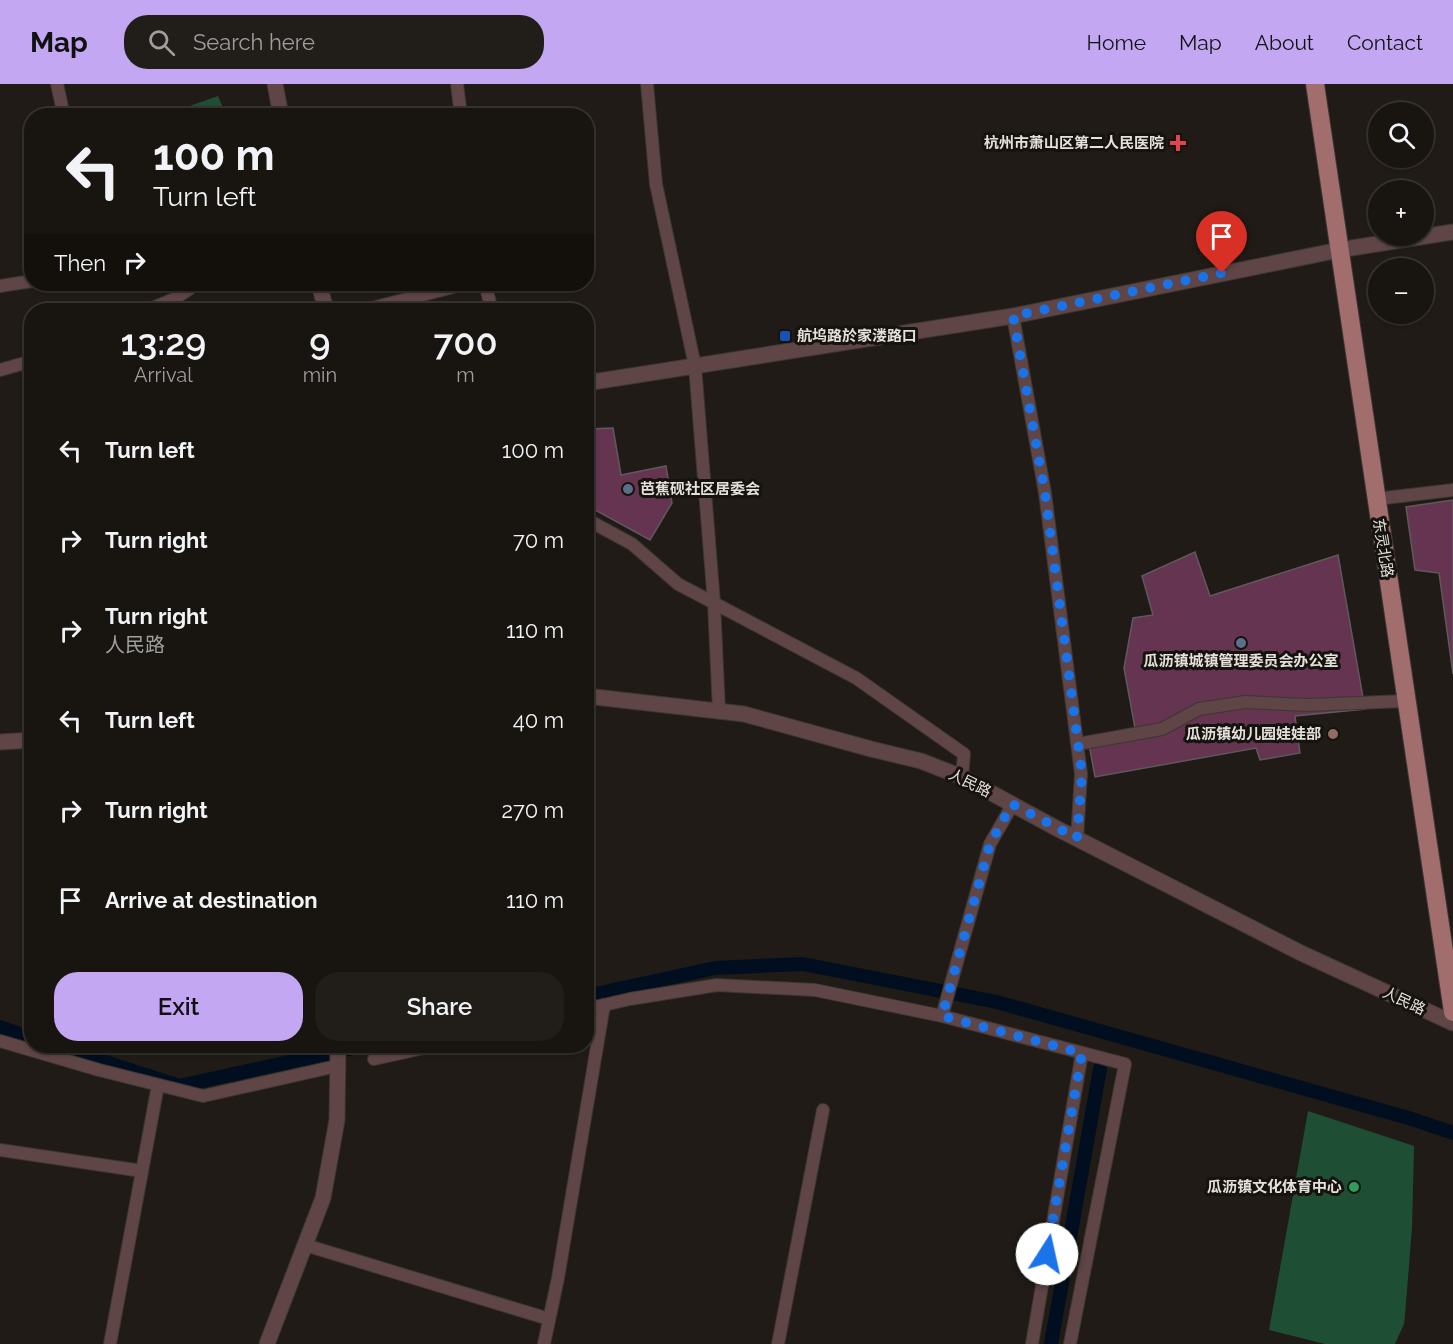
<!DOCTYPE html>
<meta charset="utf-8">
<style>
body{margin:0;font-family:Raleway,"Noto Sans SC",sans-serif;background:#211d19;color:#f1f3f6;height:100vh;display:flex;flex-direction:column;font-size:22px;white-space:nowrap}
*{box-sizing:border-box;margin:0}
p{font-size:20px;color:#9f9e9f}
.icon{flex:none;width:33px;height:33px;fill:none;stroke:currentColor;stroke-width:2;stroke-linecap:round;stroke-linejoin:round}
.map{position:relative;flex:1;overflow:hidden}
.panel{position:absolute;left:24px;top:219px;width:570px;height:750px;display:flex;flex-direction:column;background:#181410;border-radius:24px;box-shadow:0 2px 4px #0004,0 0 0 2px #363330}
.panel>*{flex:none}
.hud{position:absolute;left:24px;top:24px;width:570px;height:183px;border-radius:24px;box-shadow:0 2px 4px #0004,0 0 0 2px #363330;background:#181410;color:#f1f3f6;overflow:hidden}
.buttons{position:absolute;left:1368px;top:18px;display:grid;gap:12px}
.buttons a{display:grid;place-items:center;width:66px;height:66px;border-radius:50%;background:#181410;box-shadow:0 2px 4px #0004,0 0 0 2px #363330;font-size:30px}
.pin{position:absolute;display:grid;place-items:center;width:51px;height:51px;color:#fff;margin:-62px -26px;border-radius:50% 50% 50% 0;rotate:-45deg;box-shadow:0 0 6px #0007}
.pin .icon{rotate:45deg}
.me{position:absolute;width:66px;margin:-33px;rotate:10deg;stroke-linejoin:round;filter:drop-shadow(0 0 4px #0008)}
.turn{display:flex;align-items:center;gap:21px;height:126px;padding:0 30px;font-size:27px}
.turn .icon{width:78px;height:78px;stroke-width:2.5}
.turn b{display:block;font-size:42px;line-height:51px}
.then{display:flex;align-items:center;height:57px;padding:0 30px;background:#0003;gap:12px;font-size:22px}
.eta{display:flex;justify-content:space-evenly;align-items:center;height:102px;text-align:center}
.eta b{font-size:36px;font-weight:600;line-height:42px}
.button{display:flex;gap:12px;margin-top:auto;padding:12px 30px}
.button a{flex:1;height:69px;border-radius:24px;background:#c3a7f2;color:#111;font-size:24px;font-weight:600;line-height:69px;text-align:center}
.button a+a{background:#211d19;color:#f1f3f6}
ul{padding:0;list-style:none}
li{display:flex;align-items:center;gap:18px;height:90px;padding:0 30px}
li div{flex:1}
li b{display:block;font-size:22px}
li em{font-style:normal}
header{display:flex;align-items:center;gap:36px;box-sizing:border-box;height:84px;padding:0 30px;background:#c3a7f2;color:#111}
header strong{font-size:28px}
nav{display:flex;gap:33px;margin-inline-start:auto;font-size:21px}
.search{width:420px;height:54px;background:#211d19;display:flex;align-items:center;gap:15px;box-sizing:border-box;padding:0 21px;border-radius:24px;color:#9f9e9f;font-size:22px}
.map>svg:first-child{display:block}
.green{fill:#1e4f34}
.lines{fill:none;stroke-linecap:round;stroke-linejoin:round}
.canal{stroke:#000e20;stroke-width:14}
.building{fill:#643450;stroke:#61585c;stroke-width:1.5}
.minor-casing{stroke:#3b3732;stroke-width:14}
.tertiary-casing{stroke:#3b3732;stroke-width:17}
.primary-casing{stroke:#3b3732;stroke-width:20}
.minor{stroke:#5f4545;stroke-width:12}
.tertiary{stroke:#5f4545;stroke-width:15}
.primary{stroke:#a16d6d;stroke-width:18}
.route{stroke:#1a73e8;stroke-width:10;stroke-dasharray:0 18}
.health-dot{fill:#e0444e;stroke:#16120d;stroke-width:2}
.transit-dot{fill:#1a4fb4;stroke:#16120d;stroke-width:2}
.service-dot{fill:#5c6f8a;stroke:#16120d;stroke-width:2}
.education-dot{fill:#8d6e63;stroke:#16120d;stroke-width:2}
.leisure-dot{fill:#2e9e5b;stroke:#16120d;stroke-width:2}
.labels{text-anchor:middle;stroke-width:6;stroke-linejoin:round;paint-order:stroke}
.poi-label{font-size:15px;font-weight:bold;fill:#e4e1dd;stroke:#16120d;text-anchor:end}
.street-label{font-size:15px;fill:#e4e1dd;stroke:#16120d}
</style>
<header>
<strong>Map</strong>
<div class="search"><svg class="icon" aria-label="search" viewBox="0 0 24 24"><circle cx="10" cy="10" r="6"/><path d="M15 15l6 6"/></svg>Search here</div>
<nav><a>Home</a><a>Map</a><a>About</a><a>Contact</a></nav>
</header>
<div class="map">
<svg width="1453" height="1260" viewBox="0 0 1453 1260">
<rect width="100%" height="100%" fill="#201b16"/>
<!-- green -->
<g class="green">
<path d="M218,12L226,31H164Z"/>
<path d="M1308,1027L1414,1062L1412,1144L1405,1231L1404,1240L1395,1260H1325L1269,1246Z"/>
</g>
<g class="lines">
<!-- canal -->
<g class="canal">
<path d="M586,912L715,884L803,880L997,918L1412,1035L1453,1049"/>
<path d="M0,943L32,954"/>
<path d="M56,962L179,1002L363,962"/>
<path d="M1051,1260L1100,985"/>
</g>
</g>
<!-- building -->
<g class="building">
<path d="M613,344L621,391L666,382L672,419L650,456L586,421V345Z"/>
<path d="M1453,416V590L1439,489L1415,486L1406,423Z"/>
<path d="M1195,468L1210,512L1338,471L1365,625L1295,632L1300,669L1260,676L1256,664L1095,693L1088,655L1135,644L1124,584L1133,534L1153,531L1142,492Z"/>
</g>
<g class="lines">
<!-- minor casing -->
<g class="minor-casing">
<g id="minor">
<path d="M57,0L64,32"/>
<path d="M457,0L461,32"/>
<path d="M647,0L656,100L695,282L714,519L719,627"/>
<path d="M485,200L492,226"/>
<path d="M0,202L32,197"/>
<path d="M148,226L174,215L197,200"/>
<path d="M364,226L465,200"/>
<path d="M1013,232L1045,409L1081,690L1077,755"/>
<path d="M0,286L32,277"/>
<path d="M1376,415L1453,406"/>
<path d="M586,435L632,460L678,500L856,594L964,670L962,693"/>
<path d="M1078,660L1162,645L1199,625L1245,618L1307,621L1406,617"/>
<path d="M586,925L630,915L717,901L815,906L942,932L1125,980L1070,1260"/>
<path d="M942,932L990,760L1013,720"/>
<path d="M0,957L99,986L203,1012L337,982"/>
<path d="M374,975L433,962"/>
<path d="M0,1066L142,1087"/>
<path d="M305,1161L549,1235"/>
<path d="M110,1260L158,1001"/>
<path d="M544,1260L558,1194L604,921"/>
<path d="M778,1260L823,1026"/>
<path d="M1032,1260L1082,969"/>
</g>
</g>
<!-- tertiary casing -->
<g class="tertiary-casing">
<g id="tertiary">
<path d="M275,0L281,32"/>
<path d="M319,200L326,226"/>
<path d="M586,299L1013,232L1339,166L1453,148"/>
<path d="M586,612L744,630L871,665L921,677L962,693L1056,744L1301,869L1453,939"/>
<path d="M0,658L32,656"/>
<path d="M267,1260L323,1114L337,1036L338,962"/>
</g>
</g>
<!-- primary casing -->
<g class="primary-casing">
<path id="primary" d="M1315,0L1453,928"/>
</g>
<!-- minor -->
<use href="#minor" class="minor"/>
<!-- tertiary -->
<use href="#tertiary" class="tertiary"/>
<!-- primary -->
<use href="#primary" class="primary"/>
</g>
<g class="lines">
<!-- route -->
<path class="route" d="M1047,1170L1082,969L942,932L990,760L1012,720L1077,754L1082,690L1045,409L1013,232L1222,189"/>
</g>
<!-- markers -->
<path class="health-dot" d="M1175 50h6v6h6v6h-6v6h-6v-6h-6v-6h6z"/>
<rect class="transit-dot" x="779" y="246" width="12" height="12" rx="3"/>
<g class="service-dot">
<circle cx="628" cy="405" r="6"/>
<circle cx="1241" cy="559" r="6"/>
</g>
<circle class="education-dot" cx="1333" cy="650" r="6"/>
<circle class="leisure-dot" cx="1354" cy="1103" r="6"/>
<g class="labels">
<!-- poi labels -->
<g class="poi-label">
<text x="1164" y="64">杭州市萧山区第二人民医院</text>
<text x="797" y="257" text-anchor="start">航坞路於家溇路口</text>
<text x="640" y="410" text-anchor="start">芭蕉砚社区居委会</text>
<text x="1241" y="582" text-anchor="middle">瓜沥镇城镇管理委员会办公室</text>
<text x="1321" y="655">瓜沥镇幼儿园娃娃部</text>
<text x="1342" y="1108">瓜沥镇文化体育中心</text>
</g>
<!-- street labels -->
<g class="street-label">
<text transform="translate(1383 464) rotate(81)" y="5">东灵北路</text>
<text transform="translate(970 699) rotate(26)" y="5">人民路</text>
<text transform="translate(1404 917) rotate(25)" y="5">人民路</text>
</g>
</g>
</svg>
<div class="buttons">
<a><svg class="icon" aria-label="search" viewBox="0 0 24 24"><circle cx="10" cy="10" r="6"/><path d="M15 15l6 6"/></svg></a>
<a>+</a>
<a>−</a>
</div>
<div class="pin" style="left:1222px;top:189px;background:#d93025"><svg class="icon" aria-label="arrive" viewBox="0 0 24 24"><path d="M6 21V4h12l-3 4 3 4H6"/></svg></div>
<svg class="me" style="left:1047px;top:1170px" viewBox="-20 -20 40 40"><circle r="19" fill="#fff"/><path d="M0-13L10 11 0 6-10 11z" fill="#1a73e8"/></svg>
<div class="hud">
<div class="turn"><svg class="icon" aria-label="left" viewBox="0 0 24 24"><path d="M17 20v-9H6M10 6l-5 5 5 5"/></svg><div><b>100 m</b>Turn left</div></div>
<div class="then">Then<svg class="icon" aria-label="right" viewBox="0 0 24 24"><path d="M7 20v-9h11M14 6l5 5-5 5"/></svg></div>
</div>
<section class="panel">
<div class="eta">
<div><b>13:29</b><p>Arrival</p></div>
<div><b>9</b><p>min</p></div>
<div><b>700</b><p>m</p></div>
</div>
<ul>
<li><svg class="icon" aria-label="left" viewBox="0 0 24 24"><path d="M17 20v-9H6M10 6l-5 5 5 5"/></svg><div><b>Turn left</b></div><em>100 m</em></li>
<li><svg class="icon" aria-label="right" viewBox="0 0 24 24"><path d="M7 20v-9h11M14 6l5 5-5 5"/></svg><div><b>Turn right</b></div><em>70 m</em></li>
<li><svg class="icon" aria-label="right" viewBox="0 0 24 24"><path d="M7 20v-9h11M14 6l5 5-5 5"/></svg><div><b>Turn right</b><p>人民路</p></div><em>110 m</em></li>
<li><svg class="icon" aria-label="left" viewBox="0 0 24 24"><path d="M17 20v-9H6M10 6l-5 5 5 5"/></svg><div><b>Turn left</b></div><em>40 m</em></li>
<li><svg class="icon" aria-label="right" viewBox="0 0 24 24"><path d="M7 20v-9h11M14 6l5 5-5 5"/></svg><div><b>Turn right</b></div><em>270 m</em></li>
<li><svg class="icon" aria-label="arrive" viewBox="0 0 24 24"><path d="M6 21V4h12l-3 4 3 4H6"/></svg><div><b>Arrive at destination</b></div><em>110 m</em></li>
</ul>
<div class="button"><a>Exit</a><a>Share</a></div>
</section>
</div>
